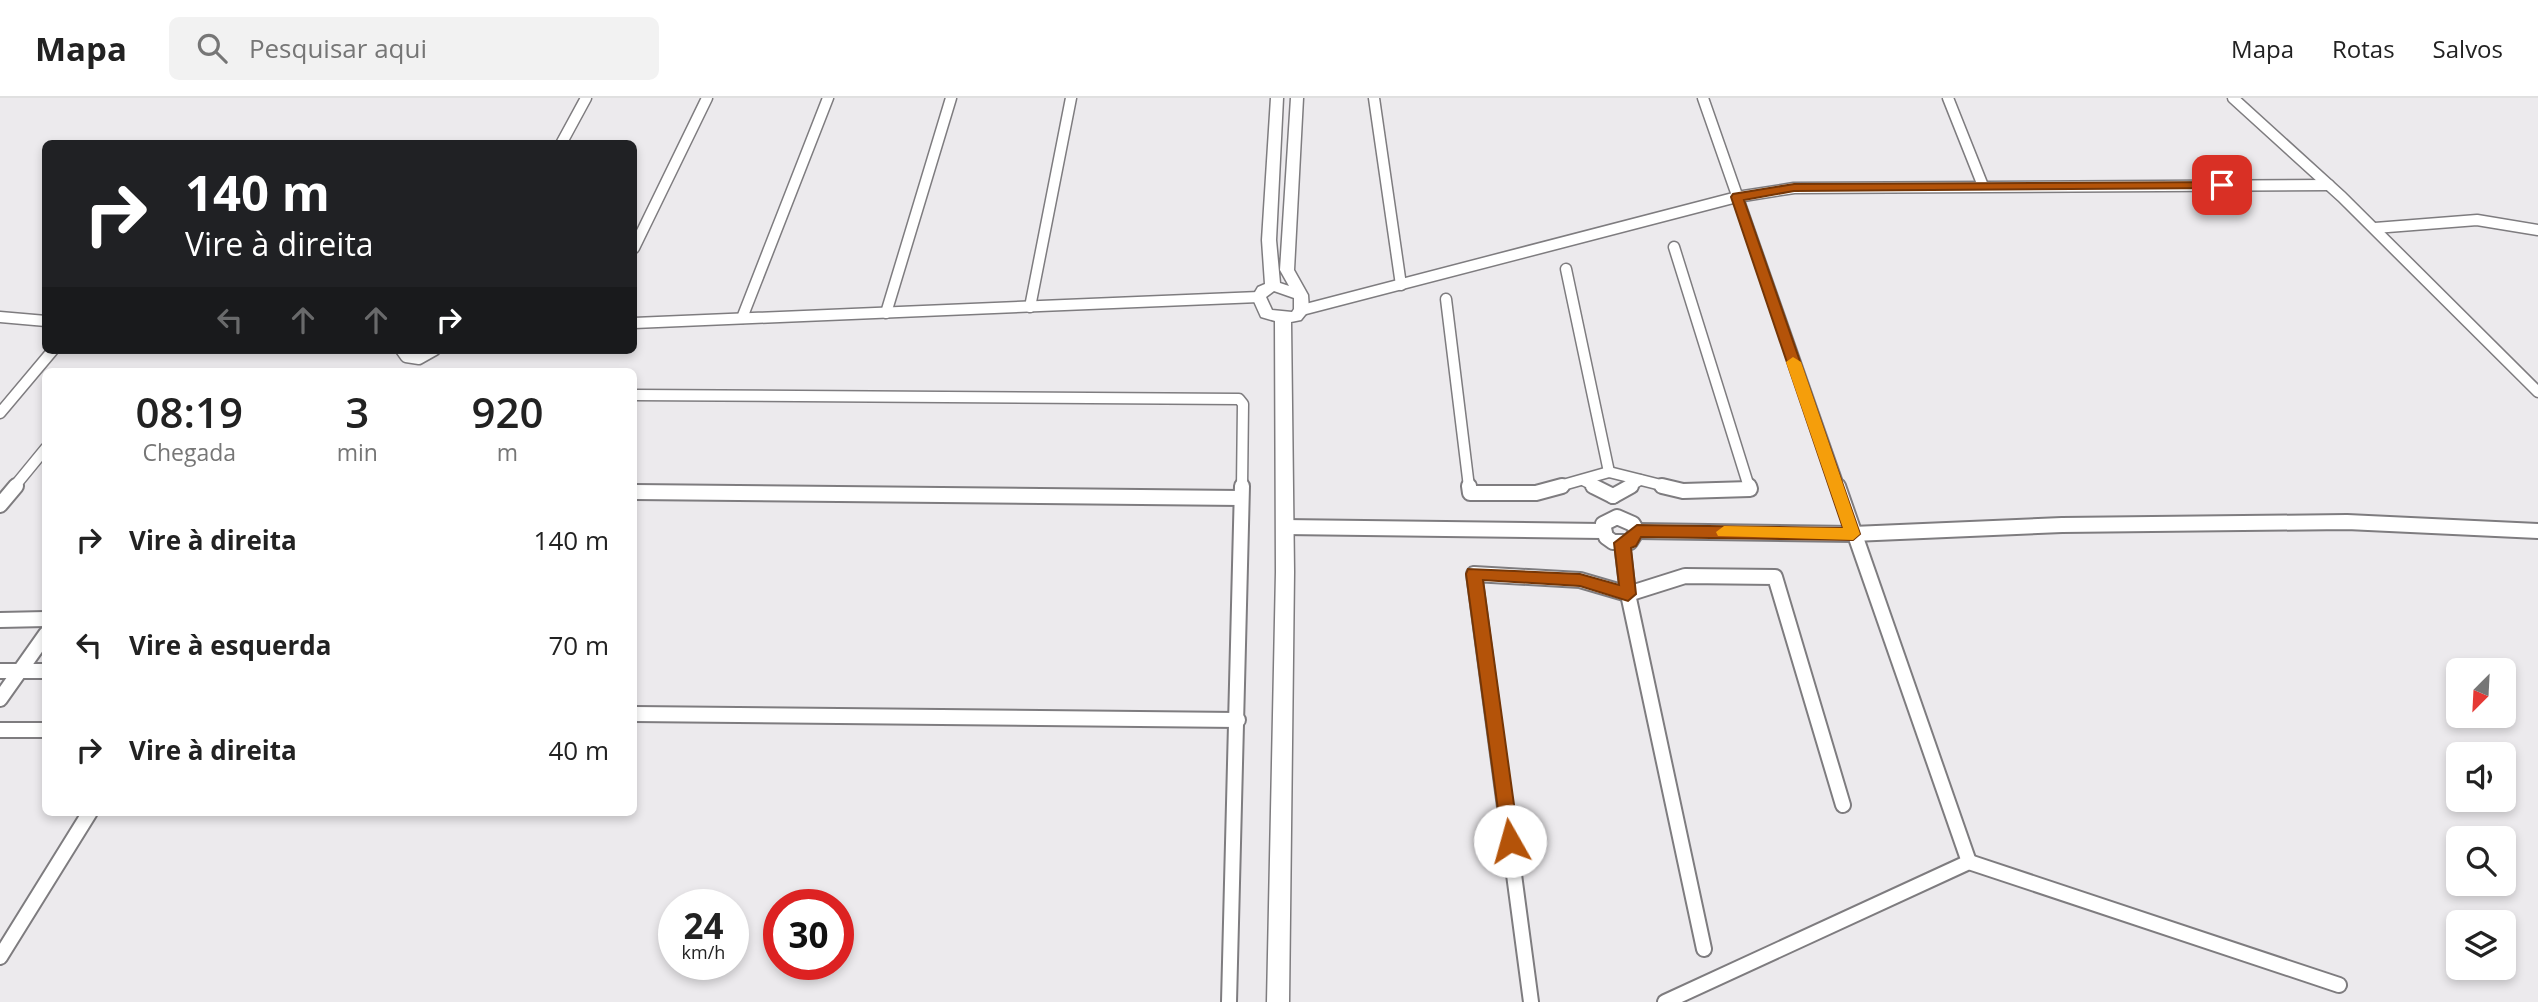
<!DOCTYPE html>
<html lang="pt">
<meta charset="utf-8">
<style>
body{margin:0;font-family:"Open Sans",sans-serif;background:#f2f2f2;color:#222;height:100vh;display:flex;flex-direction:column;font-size:26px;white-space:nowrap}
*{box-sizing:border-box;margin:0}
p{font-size:23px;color:#767676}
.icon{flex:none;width:38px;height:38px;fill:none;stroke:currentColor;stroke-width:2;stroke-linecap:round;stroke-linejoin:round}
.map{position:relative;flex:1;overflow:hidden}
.side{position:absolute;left:42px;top:270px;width:595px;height:448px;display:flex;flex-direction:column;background:#fff;border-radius:10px;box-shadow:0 4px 10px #0003}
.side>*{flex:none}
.hud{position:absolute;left:42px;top:42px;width:595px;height:214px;border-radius:10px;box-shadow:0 4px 10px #0003;background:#202124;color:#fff;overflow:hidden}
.needle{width:46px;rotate:204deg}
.tools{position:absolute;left:2446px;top:560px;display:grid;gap:14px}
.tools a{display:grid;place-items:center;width:70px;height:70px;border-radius:10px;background:#fff;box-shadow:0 4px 10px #0003;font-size:35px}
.speed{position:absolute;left:658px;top:791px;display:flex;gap:14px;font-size:35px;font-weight:700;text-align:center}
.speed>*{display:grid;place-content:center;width:91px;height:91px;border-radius:50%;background:#fff;box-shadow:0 4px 10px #0003;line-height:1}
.speed small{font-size:18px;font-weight:400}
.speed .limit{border:10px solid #d22;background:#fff;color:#111}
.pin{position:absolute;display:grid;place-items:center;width:60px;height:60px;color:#fff;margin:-30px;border-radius:14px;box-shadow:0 4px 10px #0006}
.me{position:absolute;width:77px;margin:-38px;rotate:353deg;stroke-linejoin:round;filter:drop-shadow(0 0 5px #0008)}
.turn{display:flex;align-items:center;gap:24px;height:147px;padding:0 28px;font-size:32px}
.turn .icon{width:91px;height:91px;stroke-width:2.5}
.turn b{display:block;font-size:49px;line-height:60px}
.lanes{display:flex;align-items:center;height:66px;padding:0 28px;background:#0003;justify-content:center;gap:35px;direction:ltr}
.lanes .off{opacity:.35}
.eta{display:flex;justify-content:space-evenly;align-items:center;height:119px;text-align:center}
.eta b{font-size:42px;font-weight:600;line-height:49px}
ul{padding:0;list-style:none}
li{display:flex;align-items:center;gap:21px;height:105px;padding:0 28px}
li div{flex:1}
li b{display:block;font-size:26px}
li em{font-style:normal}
header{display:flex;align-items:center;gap:42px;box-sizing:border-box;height:98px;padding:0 35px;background:#fff;border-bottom:2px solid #e0e0e0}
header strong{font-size:33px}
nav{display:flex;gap:38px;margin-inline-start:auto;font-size:24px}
.search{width:490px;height:63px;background:#f2f2f2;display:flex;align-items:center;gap:18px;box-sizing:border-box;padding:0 24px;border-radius:10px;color:#767676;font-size:26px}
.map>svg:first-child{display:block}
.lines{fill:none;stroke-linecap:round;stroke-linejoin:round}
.street-far1-casing{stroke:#7e7c7f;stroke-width:13}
.street-casing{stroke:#7e7c7f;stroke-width:18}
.secondary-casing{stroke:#7e7c7f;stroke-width:3}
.street-far1{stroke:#fff;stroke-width:10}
.street{stroke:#fff;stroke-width:14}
.secondary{fill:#fff;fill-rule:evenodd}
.route{fill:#b45309;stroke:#753606;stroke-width:2}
.slow{fill:#f59e0b}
</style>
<header>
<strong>Mapa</strong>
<div class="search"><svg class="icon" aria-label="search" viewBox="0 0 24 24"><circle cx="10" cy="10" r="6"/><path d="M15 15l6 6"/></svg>Pesquisar aqui</div>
<nav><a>Mapa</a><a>Rotas</a><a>Salvos</a></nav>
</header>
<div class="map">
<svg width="2538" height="904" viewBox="0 0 2538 904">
<rect width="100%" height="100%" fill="#eceaed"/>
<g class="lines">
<!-- street-far1 casing -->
<g class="street-far1-casing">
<g id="street-far1">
<path d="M1374,0L1401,187"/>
<path d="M1703,0L1839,389"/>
<path d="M1948,0L1983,88"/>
<path d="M2233,0L2342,99L2538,294"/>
<path d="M561,46L586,0"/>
<path d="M2375,130L2477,122L2538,132"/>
<path d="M1674,149L1749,389"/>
<path d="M634,150L707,0"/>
<path d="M1566,171L1609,374"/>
<path d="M1446,201L1469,389"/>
<path d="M1030,209L1071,0"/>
<path d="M1302,212L1737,99L1794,90L2329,87"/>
<path d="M886,215L951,0"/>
<path d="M0,219L46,223"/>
<path d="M742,220L828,0"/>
<path d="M634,225L1259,199"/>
<path d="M401,252L406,259L419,261L435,252"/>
<path d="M634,297L1239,301L1243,306L1242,389"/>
<path d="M0,315L53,252"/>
<path d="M1583,382L1597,389"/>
<path d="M14,389L46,350"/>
<path d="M1556,389L1609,374L1669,389"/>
<path d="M1628,389L1640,382"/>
</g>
</g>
<!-- street casing -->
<g class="street-casing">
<g id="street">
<path d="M1469,388L1470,395H1536L1562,388"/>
<path d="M1593,388L1613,398"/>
<path d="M1662,388L1683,393L1750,391L1749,388"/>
<path d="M1838,388L1969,764"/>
<path d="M634,394L1241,400"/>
<path d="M1613,398L1631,388"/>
<path d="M0,407L16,388"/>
<path d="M1617,419L1633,426L1637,433L1630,444H1613L1606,439L1603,426Z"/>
<path d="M1284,429L1602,433"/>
<path d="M1637,433L1853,436L2062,427L2347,424L2538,433"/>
<path d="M1622,445L1628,496L1704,851"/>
<path d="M0,522L46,521"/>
<path d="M0,573H46"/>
<path d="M0,601L46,536"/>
<path d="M634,616L1238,622"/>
<path d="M0,632H46"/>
<path d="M0,859L90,714"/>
<path d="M1229,904L1242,388"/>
<path d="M1531,904L1474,476L1580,482L1628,496L1685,478L1775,479L1843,707"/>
<path d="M1665,904L1969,764L2339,887"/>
</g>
</g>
<!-- secondary casing -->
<g class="secondary-casing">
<path id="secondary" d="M1271,0H1283L1276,142L1280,185L1289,188L1280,172L1291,0H1303L1294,172L1308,197L1309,212L1301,222L1291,224L1294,474L1289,904H1267L1276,474L1275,223L1261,219L1252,199L1258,189L1265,186L1262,142ZM1274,193L1294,200V211L1292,214L1272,212L1266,199Z"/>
</g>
<!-- street-far1 -->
<use href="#street-far1" class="street-far1"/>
<!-- street -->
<use href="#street" class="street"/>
<!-- secondary -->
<use href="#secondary" class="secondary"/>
</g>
<!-- route -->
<path class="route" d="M2222,84L2229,87L2227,90L1794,93L1744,102L1860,436L1853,442L1641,439L1636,448L1631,450L1636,496L1628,503L1580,488L1483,482L1519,743L1516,749L1510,752L1503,749L1466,476L1468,471L1580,476L1619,487L1614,445L1637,427L1843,430L1731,99L1733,96L1794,86Z"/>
<!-- slow -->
<path class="slow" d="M1793,259L1801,264L1860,436L1853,442L1718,438L1716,434L1724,428L1843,430L1786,264Z"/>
</svg>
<div class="tools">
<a><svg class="needle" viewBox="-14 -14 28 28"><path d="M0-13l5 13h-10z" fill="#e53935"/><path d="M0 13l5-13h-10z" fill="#767676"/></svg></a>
<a><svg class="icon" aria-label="sound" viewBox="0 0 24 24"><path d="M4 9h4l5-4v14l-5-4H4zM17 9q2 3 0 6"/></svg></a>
<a><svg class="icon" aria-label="search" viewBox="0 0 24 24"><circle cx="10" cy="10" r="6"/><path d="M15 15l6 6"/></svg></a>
<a><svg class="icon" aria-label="layers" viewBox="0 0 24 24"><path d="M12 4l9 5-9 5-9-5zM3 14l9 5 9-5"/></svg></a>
</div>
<div class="speed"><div>24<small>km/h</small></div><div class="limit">30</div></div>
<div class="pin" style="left:2222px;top:87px;background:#d93025"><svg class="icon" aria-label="arrive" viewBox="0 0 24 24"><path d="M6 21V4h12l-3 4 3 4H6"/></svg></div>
<svg class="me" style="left:1510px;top:743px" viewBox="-20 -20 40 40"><circle r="19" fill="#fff"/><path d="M0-13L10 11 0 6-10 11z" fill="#b45309"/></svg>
<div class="hud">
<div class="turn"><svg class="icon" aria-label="right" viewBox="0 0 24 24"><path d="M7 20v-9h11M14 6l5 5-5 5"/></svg><div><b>140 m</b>Vire à direita</div></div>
<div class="lanes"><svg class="icon off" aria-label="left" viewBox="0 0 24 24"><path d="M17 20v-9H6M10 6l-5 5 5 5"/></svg><svg class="icon off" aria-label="ahead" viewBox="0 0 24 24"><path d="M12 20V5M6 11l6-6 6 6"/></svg><svg class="icon off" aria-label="ahead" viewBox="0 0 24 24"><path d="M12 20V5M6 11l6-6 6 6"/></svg><svg class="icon" aria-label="right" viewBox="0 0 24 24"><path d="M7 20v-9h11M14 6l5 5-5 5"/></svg></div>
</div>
<section class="side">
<div class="eta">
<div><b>08:19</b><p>Chegada</p></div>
<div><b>3</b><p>min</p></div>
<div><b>920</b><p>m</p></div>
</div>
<ul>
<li><svg class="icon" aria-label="right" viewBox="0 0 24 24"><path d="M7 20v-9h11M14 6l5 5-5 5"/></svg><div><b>Vire à direita</b></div><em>140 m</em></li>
<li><svg class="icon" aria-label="left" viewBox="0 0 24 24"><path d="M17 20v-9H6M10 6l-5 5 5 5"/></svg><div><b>Vire à esquerda</b></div><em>70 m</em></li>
<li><svg class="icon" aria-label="right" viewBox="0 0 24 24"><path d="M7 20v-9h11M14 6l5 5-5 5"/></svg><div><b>Vire à direita</b></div><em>40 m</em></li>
</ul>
</section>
</div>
